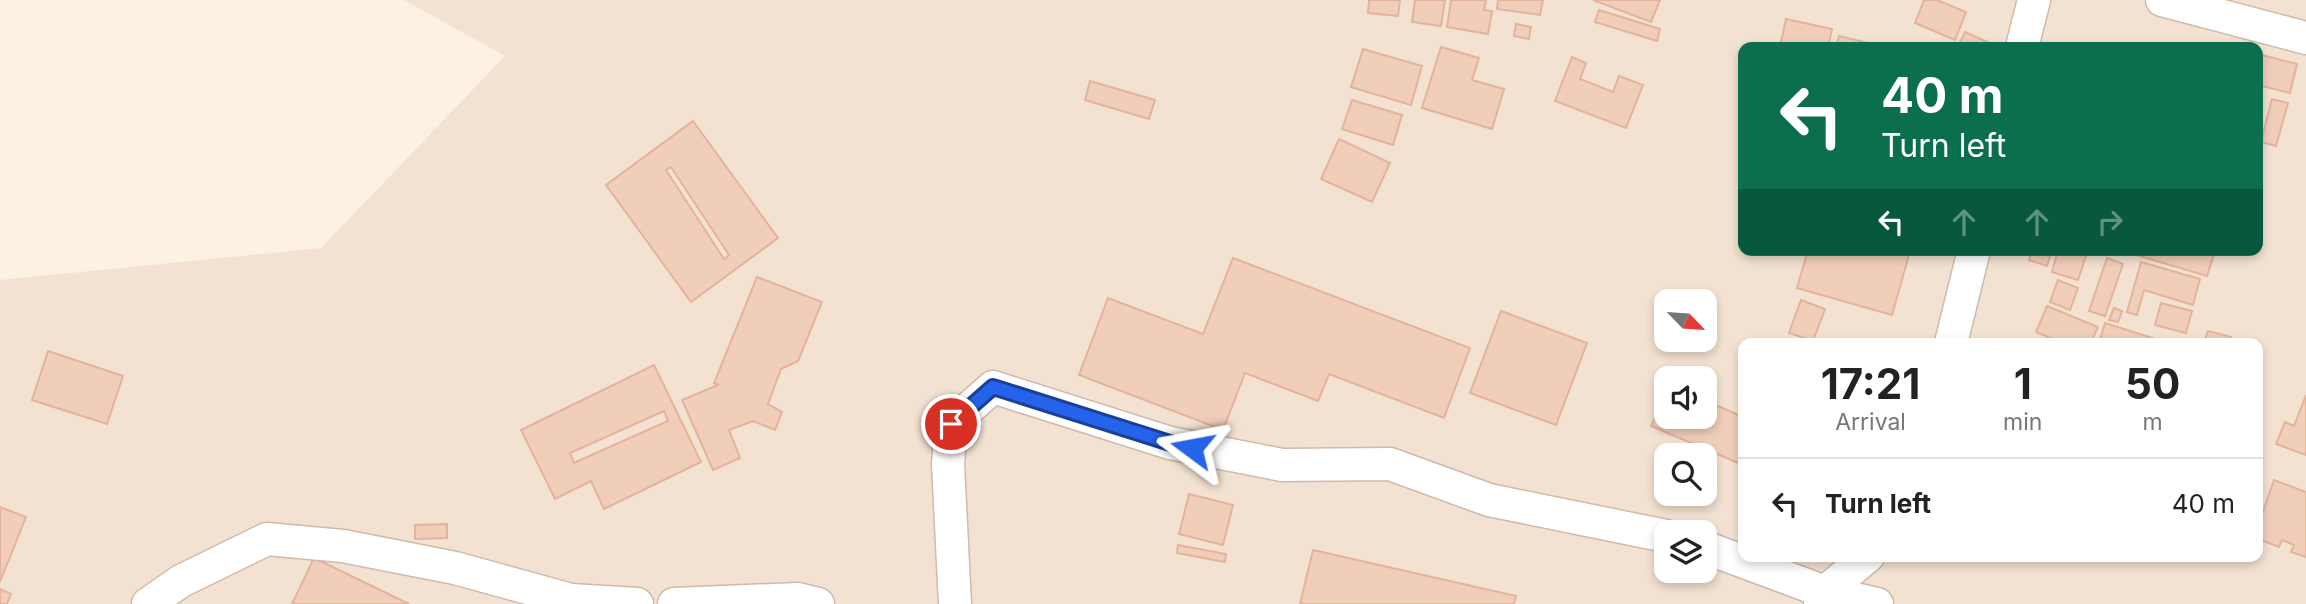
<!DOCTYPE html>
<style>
body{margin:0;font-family:Inter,sans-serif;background:#f2f2f2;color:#222;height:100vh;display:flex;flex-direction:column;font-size:26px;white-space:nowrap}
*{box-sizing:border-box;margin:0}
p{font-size:23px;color:#767676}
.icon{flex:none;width:38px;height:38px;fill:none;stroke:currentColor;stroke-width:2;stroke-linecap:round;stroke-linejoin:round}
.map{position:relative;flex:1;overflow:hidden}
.side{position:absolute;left:1738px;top:338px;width:525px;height:224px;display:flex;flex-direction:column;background:#fff;border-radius:14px;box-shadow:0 4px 10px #0003}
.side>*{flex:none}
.hud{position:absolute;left:1738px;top:42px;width:525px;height:214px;border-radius:14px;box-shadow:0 4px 10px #0003;background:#0b6e4f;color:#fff;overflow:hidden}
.needle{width:46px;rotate:115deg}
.tools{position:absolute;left:1654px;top:289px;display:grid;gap:14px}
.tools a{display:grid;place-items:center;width:63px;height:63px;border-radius:14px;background:#fff;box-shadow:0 4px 10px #0003;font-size:35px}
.pin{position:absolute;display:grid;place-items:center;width:60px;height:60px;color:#fff;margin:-30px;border:4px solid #fff;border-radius:50%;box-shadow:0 2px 7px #0007}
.me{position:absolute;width:77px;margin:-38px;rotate:283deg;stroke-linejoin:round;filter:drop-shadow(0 0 5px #0008)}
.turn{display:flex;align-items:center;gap:24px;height:147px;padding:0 28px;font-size:32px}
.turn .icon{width:91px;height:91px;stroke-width:2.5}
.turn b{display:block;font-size:49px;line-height:60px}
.lanes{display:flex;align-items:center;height:66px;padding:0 28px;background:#0003;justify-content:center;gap:35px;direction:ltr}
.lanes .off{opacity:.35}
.eta{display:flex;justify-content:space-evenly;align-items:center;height:119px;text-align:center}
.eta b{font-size:42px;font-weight:700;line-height:49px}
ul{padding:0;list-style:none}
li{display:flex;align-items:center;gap:21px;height:91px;padding:0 28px;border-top:2px solid #e0e0e0}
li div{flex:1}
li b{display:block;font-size:26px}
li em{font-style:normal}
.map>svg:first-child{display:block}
.residential{fill:#f3e2d1;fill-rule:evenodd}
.building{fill:#f1ceba;stroke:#e3b39b;stroke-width:2;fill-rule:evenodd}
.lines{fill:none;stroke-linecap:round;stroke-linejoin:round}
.street-casing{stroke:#cfbaac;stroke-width:35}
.street{stroke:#fff;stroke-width:32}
.route-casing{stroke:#184099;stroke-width:18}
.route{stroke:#2563eb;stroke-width:12}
</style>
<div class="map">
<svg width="2306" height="604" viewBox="0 0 2306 604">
<rect width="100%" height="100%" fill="#fcf1e2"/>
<!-- residential -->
<path class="residential" d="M404,0H2306V604H0V280L321,248L505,56ZM1743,47H2258V250H1743ZM1666,301H1704V340H1666ZM1743,343H2258V556H1743ZM1666,378H1704V416H1666ZM1666,455H1704V494H1666ZM1666,532H1704V570H1666Z"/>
<!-- building -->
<g class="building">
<path d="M1369,0H1400L1398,16L1368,13Z"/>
<path d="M1415,0H1445L1441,26L1412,22Z"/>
<path d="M1451,0H1486L1484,10L1492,11L1488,34L1447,27Z"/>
<path d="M1498,0H1543L1540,15L1497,9Z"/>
<path d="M1593,0H1660L1651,22Z"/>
<path d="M1924,0H1937L1966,12L1955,40L1915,23Z"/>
<path d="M1599,10L1660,29L1657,41L1595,22Z"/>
<path d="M1786,19L1832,29L1828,47H1780Z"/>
<path d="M1516,24L1531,27L1529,39L1514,36Z"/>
<path d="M1965,32L1998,47H1958Z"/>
<path d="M1839,36L1885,47H1836Z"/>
<path d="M1441,47L1479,58L1472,80L1504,89L1492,129L1422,108Z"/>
<path d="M1363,49L1422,66L1411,105L1351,87Z"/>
<path d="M2258,54L2297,64L2290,93L2258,85Z"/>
<path d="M1572,57L1586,63L1580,79L1613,92L1619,76L1643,85L1626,128L1555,101Z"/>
<path d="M1090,81L1155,100L1149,119L1085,100Z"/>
<path d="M2272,99L2288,103L2276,146L2261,142Z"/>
<path d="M1352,100L1402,115L1393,145L1342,129Z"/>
<path d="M693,121L778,238L691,302L606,185ZM671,167L729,255L724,259L666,170Z"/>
<path d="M1339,139L1390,163L1372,202L1321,179Z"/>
<path d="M1808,250H1894L1909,255L1892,315L1797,288Z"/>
<path d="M2032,250H2052L2047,266L2029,260Z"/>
<path d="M2058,250H2088L2078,280L2052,272Z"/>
<path d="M2127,250H2213L2215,251L2207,276L2126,252Z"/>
<path d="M1233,258L1470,348L1444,418L1329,374L1318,401L1245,373L1223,430L1079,375L1108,298L1203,334Z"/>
<path d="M2107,258L2123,264L2105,316L2089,311Z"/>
<path d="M2141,262L2200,279L2193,305L2144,290L2137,315L2127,312Z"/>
<path d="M757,277L822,302L798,361L781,369L768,404L782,412L775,430L753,421L729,430L740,458L713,470L682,400L718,385L714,383Z"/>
<path d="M2058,280L2078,288L2070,310L2050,302Z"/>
<path d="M1801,300L1825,309L1813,341L1789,333Z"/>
<path d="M2161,303L2192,311L2186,333L2155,325Z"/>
<path d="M2047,306L2098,327L2091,343H2062L2036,332Z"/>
<path d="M2114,308L2122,311L2118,322L2109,320Z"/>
<path d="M1501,311L1587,343L1556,425L1470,393Z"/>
<path d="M2105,323L2168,343H2099Z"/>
<path d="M2208,331L2231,337L2229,343H2204Z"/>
<path d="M48,351L123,376L107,424L32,400Z"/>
<path d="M654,365L701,462L604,509L591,481L555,499L521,430ZM664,411L668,421L574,463L570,453Z"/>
<path d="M1666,391V416H1704V400L1743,417V453L1738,463L1651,426Z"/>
<path d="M2306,395V455L2276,444L2285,422L2294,426Z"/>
<path d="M2274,480L2306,492V557L2291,552L2294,545L2282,540L2279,547L2258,539V526Z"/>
<path d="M1189,494L1233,505L1223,545L1179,534Z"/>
<path d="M0,507L26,517L0,582Z"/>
<path d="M447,524V538L415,539V525Z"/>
<path d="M1178,545L1226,554L1225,562L1177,553Z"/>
<path d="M1313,550L1516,596L1514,604H1300Z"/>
<path d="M314,558L409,604H292Z"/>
<path d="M0,589L11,594L7,604H0Z"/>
</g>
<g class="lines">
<!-- street casing -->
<g class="street-casing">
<g id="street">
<path d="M2162,0L2306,38"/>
<path d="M2022,47L2034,0"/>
<path d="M1951,343L1974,250"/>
<path d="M1704,547L1825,592L1877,604"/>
<path d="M148,604L181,581L267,539L343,546L455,568L571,600"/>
<path d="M567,604L571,600L637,604"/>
<path d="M674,604L798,599L818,604"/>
<path d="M955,604L948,464L951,424L993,387L1170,443L1282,465L1390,464L1489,500L1666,536"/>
<path d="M1820,604L1825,592L1868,556"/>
</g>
</g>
<!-- street -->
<use href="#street" class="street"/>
</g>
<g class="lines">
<!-- route casing -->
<g class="route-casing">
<path id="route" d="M951,424L993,387L1170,443L1192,448"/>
</g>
<!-- route -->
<use href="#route" class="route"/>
</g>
</svg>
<div class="tools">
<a><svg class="needle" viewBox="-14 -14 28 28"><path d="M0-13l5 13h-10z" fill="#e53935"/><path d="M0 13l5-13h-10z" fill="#767676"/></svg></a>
<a><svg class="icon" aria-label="sound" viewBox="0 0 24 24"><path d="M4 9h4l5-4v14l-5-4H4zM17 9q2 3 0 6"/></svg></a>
<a><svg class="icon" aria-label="search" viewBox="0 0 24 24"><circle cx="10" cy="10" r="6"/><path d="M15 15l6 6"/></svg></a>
<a><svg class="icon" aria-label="layers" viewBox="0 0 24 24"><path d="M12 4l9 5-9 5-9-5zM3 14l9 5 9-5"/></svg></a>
</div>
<div class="pin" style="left:951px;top:424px;background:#d93025"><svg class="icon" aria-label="arrive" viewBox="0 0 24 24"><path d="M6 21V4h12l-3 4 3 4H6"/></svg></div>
<svg class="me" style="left:1192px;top:448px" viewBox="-20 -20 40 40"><path d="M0-17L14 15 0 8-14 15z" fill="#2563eb" stroke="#fff" stroke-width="4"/></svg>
<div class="hud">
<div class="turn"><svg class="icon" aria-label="left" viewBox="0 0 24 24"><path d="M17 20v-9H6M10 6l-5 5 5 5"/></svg><div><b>40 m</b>Turn left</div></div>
<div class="lanes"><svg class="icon" aria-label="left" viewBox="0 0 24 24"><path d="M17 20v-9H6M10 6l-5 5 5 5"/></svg><svg class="icon off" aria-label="ahead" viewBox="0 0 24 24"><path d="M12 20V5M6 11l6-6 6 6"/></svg><svg class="icon off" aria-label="ahead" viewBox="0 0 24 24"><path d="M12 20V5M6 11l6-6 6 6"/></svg><svg class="icon off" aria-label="right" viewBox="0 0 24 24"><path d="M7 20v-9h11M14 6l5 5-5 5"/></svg></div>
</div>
<section class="side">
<div class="eta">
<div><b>17:21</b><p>Arrival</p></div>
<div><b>1</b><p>min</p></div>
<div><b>50</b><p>m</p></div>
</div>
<ul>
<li><svg class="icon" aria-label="left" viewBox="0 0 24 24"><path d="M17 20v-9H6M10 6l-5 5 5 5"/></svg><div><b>Turn left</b></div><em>40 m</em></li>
</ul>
</section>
</div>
